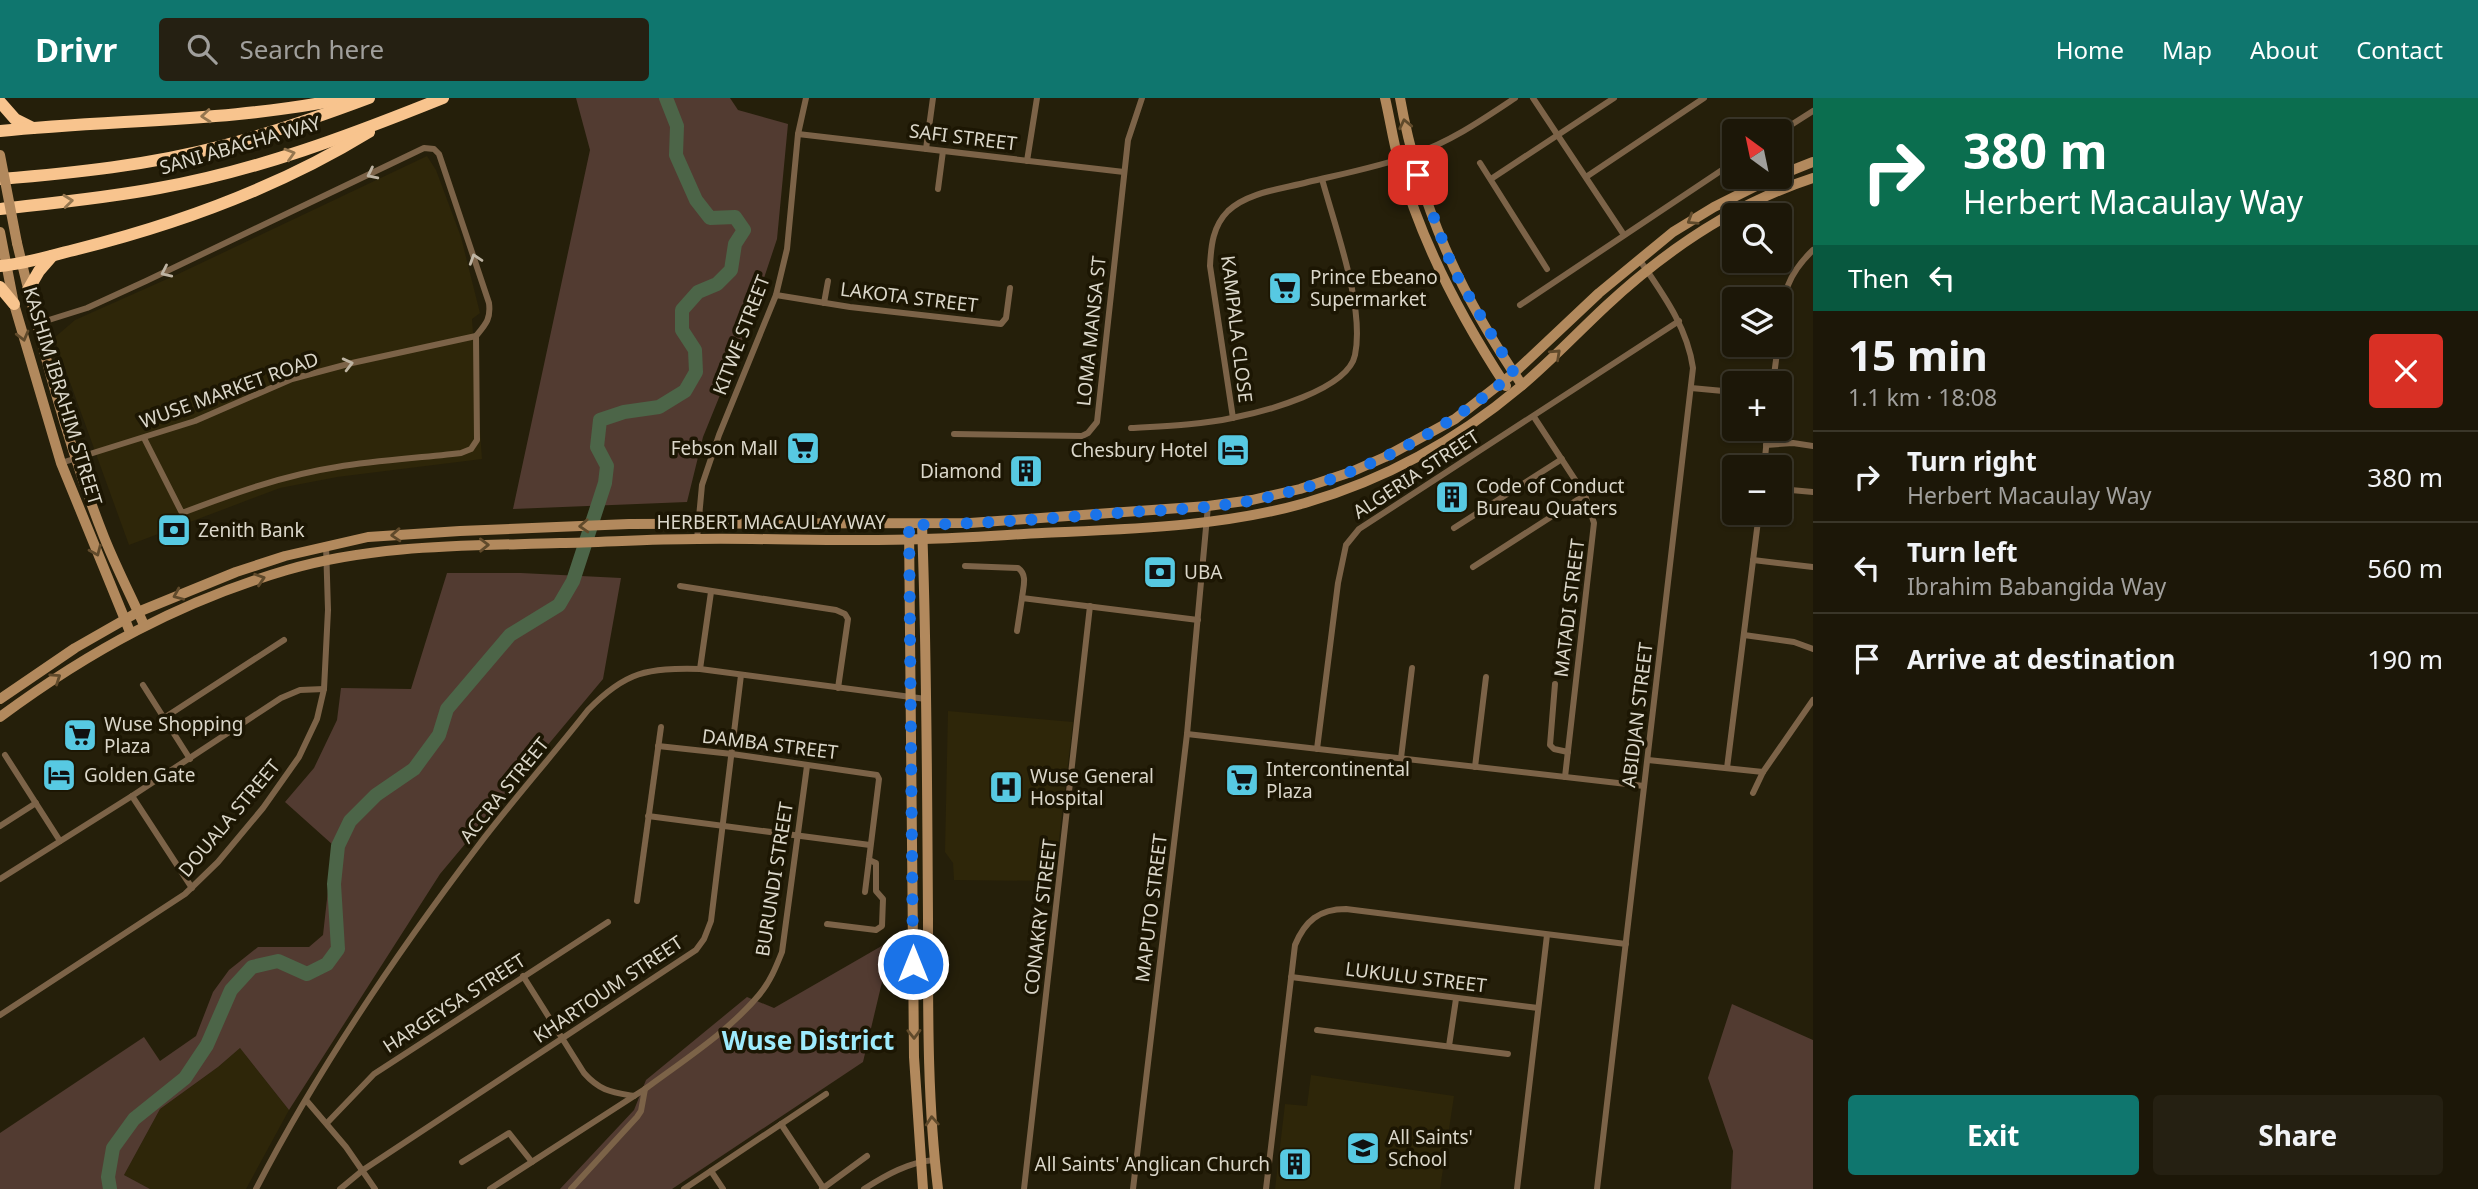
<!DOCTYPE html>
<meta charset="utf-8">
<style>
body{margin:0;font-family:"Noto Sans",sans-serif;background:#252012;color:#f1f3f6;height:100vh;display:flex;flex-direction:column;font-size:26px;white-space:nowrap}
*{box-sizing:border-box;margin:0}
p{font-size:23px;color:#a09f9c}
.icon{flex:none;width:38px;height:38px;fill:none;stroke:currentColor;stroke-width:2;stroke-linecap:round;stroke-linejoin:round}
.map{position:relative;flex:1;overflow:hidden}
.panel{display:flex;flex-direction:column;background:#1c1708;width:665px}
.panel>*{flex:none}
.top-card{background:#0b6e4f;color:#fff;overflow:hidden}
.needle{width:46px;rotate:327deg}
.tools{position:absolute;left:1722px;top:21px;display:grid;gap:14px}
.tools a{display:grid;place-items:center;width:70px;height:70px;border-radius:7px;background:#1c1708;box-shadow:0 2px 5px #0004,0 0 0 2px #3a3629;font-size:35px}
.pin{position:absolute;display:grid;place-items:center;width:60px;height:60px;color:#fff;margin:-30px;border-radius:14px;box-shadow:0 4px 10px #0006}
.me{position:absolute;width:77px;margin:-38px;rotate:0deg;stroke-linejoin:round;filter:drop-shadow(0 0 5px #0008)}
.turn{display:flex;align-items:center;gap:24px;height:147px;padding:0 35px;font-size:32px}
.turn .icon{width:91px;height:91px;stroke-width:2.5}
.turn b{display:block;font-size:49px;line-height:60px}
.then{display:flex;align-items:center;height:66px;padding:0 35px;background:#0003;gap:14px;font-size:26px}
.round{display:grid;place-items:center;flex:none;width:74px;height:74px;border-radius:7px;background:#252012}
.head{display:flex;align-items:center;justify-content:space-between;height:119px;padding:0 35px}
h1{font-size:42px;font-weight:700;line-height:52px}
.cta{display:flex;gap:14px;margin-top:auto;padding:14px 35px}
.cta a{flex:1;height:80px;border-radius:7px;background:#0f766e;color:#fff;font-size:28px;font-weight:700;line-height:80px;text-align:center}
.cta a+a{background:#252012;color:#f1f3f6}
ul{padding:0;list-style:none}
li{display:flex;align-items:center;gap:21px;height:91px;padding:0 35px;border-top:2px solid #3a3629}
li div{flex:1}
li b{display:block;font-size:26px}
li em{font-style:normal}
header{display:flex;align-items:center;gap:42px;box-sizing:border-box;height:98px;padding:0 35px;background:#0f766e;color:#fff}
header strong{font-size:33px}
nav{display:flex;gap:38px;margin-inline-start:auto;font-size:24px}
.search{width:490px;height:63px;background:#252012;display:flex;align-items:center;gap:18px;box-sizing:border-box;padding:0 24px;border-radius:7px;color:#a09f9c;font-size:26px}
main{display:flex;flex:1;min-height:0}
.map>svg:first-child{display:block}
.built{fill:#2e2609}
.green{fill:#523b31}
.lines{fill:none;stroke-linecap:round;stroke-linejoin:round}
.river{stroke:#4c6548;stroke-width:14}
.minor{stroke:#7c6348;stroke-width:6}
.secondary{stroke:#b2895d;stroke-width:10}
.motorway{stroke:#f8c48e;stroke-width:12}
.secondary-bridge{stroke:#b2895d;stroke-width:10}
.oneway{stroke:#95764f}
.oneway2{stroke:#604a2b}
.oneway3{stroke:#beb4a3}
.route{stroke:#1a73e8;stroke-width:12;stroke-dasharray:0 21.6}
.labels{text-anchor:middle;stroke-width:7;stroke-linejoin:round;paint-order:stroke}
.street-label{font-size:19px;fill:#dbd7ca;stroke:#1c1603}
.poi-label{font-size:19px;fill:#dbd7ca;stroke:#1c1603;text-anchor:start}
.district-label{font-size:26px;font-weight:bold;fill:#9eebfd;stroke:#1c1603}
</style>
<header>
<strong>Drivr</strong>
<div class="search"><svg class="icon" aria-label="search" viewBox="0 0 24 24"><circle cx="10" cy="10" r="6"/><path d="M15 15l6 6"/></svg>Search here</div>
<nav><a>Home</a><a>Map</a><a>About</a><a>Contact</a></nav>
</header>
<main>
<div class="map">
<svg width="1813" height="1091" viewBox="0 0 1813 1091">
<rect width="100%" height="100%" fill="#251f0a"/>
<!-- built -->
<g class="built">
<path d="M427,58L436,72L461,139L480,215L472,221L482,361L337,379L280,390L129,447L54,240L75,222L176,177Z"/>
<path d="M948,613L1073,624L1054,783L954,782L953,765L945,754Z"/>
<path d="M240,950L289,1012L246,1091H150L124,1077L160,1011L218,969Z"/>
<path d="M1311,977L1454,998L1440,1091H1275L1285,1006L1307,1008Z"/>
</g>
<!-- green -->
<g class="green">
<path d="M576,0H730L738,12L788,26L777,141L748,228L703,339L687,404L513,411L590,52Z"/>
<path d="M447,475H521L621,480L603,581L440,776L289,1012L240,950L218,969L160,1011L124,1077L150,1091H0V1035L144,939L160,963L196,938L213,894L229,872L258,849H309L323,837L333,747L285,704L314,670L337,622L341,590L411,591Z"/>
<path d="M892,842L863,964L672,1091H560L634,1012L646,982L747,899L774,910Z"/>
<path d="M1732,906L1813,942V1091H1731L1733,1053L1708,980Z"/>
</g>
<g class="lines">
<!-- river -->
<path class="river" d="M110,1091L108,1079L113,1050L134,1021L185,980L207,947L231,892L252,869L278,863L307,876L327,866L338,851L334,786L338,748L350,723L376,697L414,671L439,637L447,611L510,537L559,507L573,483L605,385L607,368L597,349L600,322L624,314L659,309L685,293L696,274L695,252L682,232V212L698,194L717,186L731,172L735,146L744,132L735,119L710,120L696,102L676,57L677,28L666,0"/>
<!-- minor -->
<g class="minor">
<path d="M1533,0L1624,137"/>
<path d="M1780,34L1813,13"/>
<path d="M798,36L1124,74"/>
<path d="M926,51L933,0"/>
<path d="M1027,63L1037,0"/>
<path d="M1480,65L1547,171"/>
<path d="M1586,79L1704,0"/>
<path d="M1491,81L1614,0"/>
<path d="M938,91L943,53"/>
<path d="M776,197L850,209L1001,226L1006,220L1010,190"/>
<path d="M824,205L828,183"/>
<path d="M1520,207L1734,64"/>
<path d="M36,226L87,210L146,183L424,50L434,51L439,56L489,205C491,221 486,226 476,238L352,265L292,281L195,323L61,365"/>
<path d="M1780,229C1784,194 1787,177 1813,152"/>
<path d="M1773,285L1778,247"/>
<path d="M1691,290L1734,294"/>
<path d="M1534,319L1585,397L1594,425L1565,679"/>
<path d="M1233,320L1210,168C1211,147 1213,128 1228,113C1248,94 1282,91 1308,84C1342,76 1378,69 1412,57C1450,44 1482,22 1515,0"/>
<path d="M1131,330C1165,328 1199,327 1232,320C1263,314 1348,292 1355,257C1365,209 1335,129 1322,81"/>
<path d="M954,336L1082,338L1088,335L1097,324L1128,42L1142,0"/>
<path d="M144,340L182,415C232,396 284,377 337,369C378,362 420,360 461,355L471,351L477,342L476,238"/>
<path d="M1766,347L1793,345L1813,348"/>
<path d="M1764,369L1768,331"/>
<path d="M1780,391L1813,394"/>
<path d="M1454,430L1562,361"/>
<path d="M697,441L702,387L719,337L776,197L787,151L798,36L806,0"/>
<path d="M1753,462L1813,469"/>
<path d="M965,468L1018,470C1028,477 1023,489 1022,500"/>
<path d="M1473,469L1585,397"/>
<path d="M680,488L836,512L845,516L848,521L838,590"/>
<path d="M1017,533L1022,500L1198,522"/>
<path d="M1744,537L1794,544L1813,551"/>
<path d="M700,571L711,494"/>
<path d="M1555,586L1550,647L1554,651L1568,654"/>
<path d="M143,587L190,661"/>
<path d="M164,620L284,542"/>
<path d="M1187,636L1644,688"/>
<path d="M658,648L732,656L877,677L879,681L865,794"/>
<path d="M1317,651L1338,485L1346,447L1359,431L1679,223"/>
<path d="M5,657L60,743"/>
<path d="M1401,660L1412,570"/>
<path d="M1648,662L1763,674"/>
<path d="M1475,669L1486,579"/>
<path d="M1727,670L1759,415"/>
<path d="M1753,695L1763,674L1813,602"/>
<path d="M132,698L192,790"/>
<path d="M648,718L870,747"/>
<path d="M0,728L36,705"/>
<path d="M0,781L132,698L281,600L300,592L324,591"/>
<path d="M637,803L661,629"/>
<path d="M827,826L876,832L882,828L883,801L876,793V765L869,762"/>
<path d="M523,878L584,975C600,993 611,994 634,998L645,991C684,962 728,934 759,897C770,884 776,869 782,854L807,668"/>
<path d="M1291,879L1538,910"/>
<path d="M0,917L185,796L218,764L263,710L299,659L317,621L324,591L328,512L326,447"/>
<path d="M1317,932L1508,956"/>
<path d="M1449,948L1456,901"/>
<path d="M306,1002L346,1049L375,1091"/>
<path d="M327,1025L374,976L608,824"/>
<path d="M781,1026L824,1091"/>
<path d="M462,1064L509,1035L532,1064"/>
<path d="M711,1073L723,1091"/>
<path d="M256,1091C318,971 396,856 478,748C513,702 552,658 588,612C626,573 647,570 700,571L926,601"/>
<path d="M340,1091L363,1072L696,852L704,841L711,823L741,577"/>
<path d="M490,1091L634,998"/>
<path d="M571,1091L637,1019L641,1013L645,991"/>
<path d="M684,1091L826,996"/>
<path d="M822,1091L867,1058"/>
<path d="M864,1091C886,1077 909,1064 934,1062"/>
<path d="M1024,1091L1090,508"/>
<path d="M1133,1091L1187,636L1208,408"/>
<path d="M1266,1091L1295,847C1305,823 1319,811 1346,811L1626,846"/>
<path d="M1517,1091L1547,837"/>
<path d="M1597,1091L1693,270C1687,228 1662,195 1639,161"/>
</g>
<!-- secondary -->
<g class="secondary">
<path d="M1385,0C1390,21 1393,43 1399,64C1421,144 1460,218 1506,288"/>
<path d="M1400,0C1419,107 1461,198 1522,287"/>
<path d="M1780,77L1813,64"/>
<path d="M0,134L14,206L61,365L130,534"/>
<path d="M17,145C41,245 66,343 104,439C116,469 131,498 144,527"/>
<path d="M909,427L914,959L923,1091"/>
<path d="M922,427C927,558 927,689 928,820C928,910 927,1001 938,1091"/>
<path d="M0,601L75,550L138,514L236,474L285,458L368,439L460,433L629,426L970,425L1208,408L1252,402L1300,391L1351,374L1385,359L1455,321L1514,275L1599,195L1673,134L1714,109L1774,79"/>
<path d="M0,619C89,553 181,503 287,472C376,446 469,448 560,445C606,444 652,441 698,441C773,440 849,444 924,441C963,440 1003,437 1042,435C1129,431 1220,429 1305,405C1384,382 1457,342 1520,289C1550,264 1577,235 1606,208C1665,153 1736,105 1813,80"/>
</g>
<!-- motorway -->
<g class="motorway">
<path d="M0,4L15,21L33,30"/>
<path d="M0,33C115,21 233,24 347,0"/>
<path d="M0,81C74,75 150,67 222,48C272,35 321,18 369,0"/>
<path d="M0,111C53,105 106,100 159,90C256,73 351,37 443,0"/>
<path d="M0,168C26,166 53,157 78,151C178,126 281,88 369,34"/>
<path d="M0,189L14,206"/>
<path d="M28,192L39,173L52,158"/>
</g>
<!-- secondary-bridge -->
<path class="secondary-bridge" d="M0,57L17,145"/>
</g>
<!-- one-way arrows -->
<defs><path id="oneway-chevron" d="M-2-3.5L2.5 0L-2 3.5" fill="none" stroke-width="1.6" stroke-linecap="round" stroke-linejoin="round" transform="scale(1.75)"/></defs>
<g class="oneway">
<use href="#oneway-chevron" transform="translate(206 18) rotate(175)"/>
<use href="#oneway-chevron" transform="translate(290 56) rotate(-17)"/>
<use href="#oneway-chevron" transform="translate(68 103) rotate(-6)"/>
</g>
<g class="oneway2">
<use href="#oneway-chevron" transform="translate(1405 26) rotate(-102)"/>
<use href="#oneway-chevron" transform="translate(1692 122) rotate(148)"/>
<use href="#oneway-chevron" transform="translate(23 238) rotate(75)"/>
<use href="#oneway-chevron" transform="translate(1556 256) rotate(-43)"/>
<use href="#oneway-chevron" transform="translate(584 428) rotate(177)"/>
<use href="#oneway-chevron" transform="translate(396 437) rotate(176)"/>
<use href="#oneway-chevron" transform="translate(484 447) rotate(-1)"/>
<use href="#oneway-chevron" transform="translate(96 453) rotate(67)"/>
<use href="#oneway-chevron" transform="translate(260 481) rotate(-18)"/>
<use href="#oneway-chevron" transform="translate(178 497) rotate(157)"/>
<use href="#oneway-chevron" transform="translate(56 580) rotate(-34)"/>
<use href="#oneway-chevron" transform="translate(914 936) rotate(89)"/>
<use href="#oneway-chevron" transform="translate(932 1023) rotate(-94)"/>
</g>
<g class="oneway3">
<use href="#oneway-chevron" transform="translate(372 76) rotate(154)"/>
<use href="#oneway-chevron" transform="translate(475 161) rotate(-108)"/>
<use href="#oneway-chevron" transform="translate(166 174) rotate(155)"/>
<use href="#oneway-chevron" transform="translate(348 266) rotate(-14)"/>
</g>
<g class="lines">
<!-- route -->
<path class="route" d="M913,866L909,427C978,426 1047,421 1116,415C1162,412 1209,411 1254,402C1352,383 1437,339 1514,275L1453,171L1418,77"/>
</g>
<!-- icons -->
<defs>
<g id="supermarket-square" transform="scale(1.75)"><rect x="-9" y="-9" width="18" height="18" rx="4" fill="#57c9e2" stroke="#1c1603"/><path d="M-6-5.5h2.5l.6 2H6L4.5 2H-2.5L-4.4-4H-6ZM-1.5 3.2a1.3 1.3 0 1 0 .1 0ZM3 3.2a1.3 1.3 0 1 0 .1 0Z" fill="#111"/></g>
<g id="hotel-square" transform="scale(1.75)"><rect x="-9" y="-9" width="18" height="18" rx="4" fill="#57c9e2" stroke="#1c1603"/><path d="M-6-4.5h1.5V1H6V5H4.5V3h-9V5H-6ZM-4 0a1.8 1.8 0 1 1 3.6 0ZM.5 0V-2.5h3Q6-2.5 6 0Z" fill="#111"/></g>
<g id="building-square" transform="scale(1.75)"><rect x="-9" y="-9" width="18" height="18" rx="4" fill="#57c9e2" stroke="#1c1603"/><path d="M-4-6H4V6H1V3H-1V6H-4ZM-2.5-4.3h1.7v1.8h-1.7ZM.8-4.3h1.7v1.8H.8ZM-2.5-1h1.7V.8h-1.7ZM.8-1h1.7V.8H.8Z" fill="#111"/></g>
<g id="bank-square" transform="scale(1.75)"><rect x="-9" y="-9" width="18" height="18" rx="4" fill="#57c9e2" stroke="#1c1603"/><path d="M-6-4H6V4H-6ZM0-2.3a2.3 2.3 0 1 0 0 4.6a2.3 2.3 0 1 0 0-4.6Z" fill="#111"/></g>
<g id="hospital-square" transform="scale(1.75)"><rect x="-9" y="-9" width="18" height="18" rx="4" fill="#57c9e2" stroke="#1c1603"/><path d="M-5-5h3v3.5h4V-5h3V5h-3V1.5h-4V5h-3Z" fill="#111"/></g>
<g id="school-square" transform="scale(1.75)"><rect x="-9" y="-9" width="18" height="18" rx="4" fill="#57c9e2" stroke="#1c1603"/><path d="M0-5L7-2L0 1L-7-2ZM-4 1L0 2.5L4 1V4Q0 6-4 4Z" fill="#111"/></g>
</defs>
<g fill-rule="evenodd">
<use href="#supermarket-square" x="1285" y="190"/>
<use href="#supermarket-square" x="803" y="350"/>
<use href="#hotel-square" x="1233" y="352"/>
<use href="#building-square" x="1026" y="373"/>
<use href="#building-square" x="1452" y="399"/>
<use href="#bank-square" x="174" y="432"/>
<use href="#bank-square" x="1160" y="474"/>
<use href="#supermarket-square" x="80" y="637"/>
<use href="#hotel-square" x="59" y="677"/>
<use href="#supermarket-square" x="1242" y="682"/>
<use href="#hospital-square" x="1006" y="689"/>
<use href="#school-square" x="1363" y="1050"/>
<use href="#building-square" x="1295" y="1066"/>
</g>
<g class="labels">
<!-- street labels -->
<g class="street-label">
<text transform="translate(963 39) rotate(7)" y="7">SAFI STREET</text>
<text transform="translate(240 47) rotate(-16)" y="7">SANI ABACHA WAY</text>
<text transform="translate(909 199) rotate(7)" y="7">LAKOTA STREET</text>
<text transform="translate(1237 231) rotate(83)" y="7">KAMPALA CLOSE</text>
<text transform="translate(1091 233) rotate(-84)" y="7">LOMA MANSA ST</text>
<text transform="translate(741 237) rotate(-69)" y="7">KITWE STREET</text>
<text transform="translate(229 292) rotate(-20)" y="7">WUSE MARKET ROAD</text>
<text transform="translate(63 298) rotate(73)" y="7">KASHIM IBRAHIM STREET</text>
<text transform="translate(1416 376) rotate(-33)" y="7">ALGERIA STREET</text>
<text x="771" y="431">HERBERT MACAULAY WAY</text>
<text transform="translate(1569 510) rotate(-83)" y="7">MATADI STREET</text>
<text transform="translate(1637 617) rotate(-83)" y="7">ABIDJAN STREET</text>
<text transform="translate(770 646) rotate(7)" y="7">DAMBA STREET</text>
<text transform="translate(504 692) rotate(-51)" y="7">ACCRA STREET</text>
<text transform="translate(229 720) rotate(-50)" y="7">DOUALA STREET</text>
<text transform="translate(774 781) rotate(-81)" y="7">BURUNDI STREET</text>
<text transform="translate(1151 810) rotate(-83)" y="7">MAPUTO STREET</text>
<text transform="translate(1040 819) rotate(-83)" y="7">CONAKRY STREET</text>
<text transform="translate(1416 879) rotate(7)" y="7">LUKULU STREET</text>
<text transform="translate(608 891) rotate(-34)" y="7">KHARTOUM STREET</text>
<text transform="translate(454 905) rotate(-33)" y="7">HARGEYSA STREET</text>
</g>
<!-- poi labels -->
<g class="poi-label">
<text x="1310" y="186">Prince Ebeano<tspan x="1310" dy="22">Supermarket</tspan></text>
<text x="778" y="357" text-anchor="end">Febson Mall</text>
<text x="1208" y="359" text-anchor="end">Chesbury Hotel</text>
<text x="1002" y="380" text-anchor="end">Diamond</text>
<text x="1476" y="395">Code of Conduct<tspan x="1476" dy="22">Bureau Quaters</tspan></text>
<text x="198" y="439">Zenith Bank</text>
<text x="1184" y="481">UBA</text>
<text x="104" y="633">Wuse Shopping<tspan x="104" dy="22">Plaza</tspan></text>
<text x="1266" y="678">Intercontinental<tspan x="1266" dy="22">Plaza</tspan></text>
<text x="84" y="684">Golden Gate</text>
<text x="1030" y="685">Wuse General<tspan x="1030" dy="22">Hospital</tspan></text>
<text x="1388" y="1046">All Saints'<tspan x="1388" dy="22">School</tspan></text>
<text x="1270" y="1073" text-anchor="end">All Saints' Anglican Church</text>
</g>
<!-- district labels -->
<g class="district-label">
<text x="808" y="952">Wuse District</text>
</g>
</g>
</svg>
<div class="tools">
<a><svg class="needle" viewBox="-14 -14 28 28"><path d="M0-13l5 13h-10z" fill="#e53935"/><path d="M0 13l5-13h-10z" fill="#a09f9c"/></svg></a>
<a><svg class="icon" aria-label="search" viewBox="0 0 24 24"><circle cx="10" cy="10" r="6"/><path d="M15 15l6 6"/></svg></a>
<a><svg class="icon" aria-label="layers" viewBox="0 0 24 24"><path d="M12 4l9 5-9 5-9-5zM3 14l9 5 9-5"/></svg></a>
<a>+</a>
<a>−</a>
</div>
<div class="pin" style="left:1418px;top:77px;background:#d93025"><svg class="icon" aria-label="arrive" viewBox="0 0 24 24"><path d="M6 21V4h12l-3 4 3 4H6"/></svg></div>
<svg class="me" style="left:913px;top:866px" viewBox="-20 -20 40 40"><circle r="17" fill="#1a73e8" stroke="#fff" stroke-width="3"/><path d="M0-11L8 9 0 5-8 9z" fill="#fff"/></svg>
</div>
<section class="panel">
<div class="top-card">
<div class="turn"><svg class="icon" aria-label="right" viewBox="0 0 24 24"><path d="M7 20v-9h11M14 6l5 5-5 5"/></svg><div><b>380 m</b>Herbert Macaulay Way</div></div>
<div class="then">Then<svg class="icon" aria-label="left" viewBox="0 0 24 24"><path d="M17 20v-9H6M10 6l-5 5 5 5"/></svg></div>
</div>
<div class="head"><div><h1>15 min</h1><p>1.1 km · 18:08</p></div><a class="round" style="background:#d93025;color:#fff"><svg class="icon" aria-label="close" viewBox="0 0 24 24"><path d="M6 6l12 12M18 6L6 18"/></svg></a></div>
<ul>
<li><svg class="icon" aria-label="right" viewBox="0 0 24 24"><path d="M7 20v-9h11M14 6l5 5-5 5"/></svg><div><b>Turn right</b><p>Herbert Macaulay Way</p></div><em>380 m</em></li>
<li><svg class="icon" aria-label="left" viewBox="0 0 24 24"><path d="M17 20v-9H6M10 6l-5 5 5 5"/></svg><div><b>Turn left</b><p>Ibrahim Babangida Way</p></div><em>560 m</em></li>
<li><svg class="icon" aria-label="arrive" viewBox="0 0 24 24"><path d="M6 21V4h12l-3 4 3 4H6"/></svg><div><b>Arrive at destination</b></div><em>190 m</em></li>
</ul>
<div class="cta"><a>Exit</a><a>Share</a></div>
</section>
</main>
